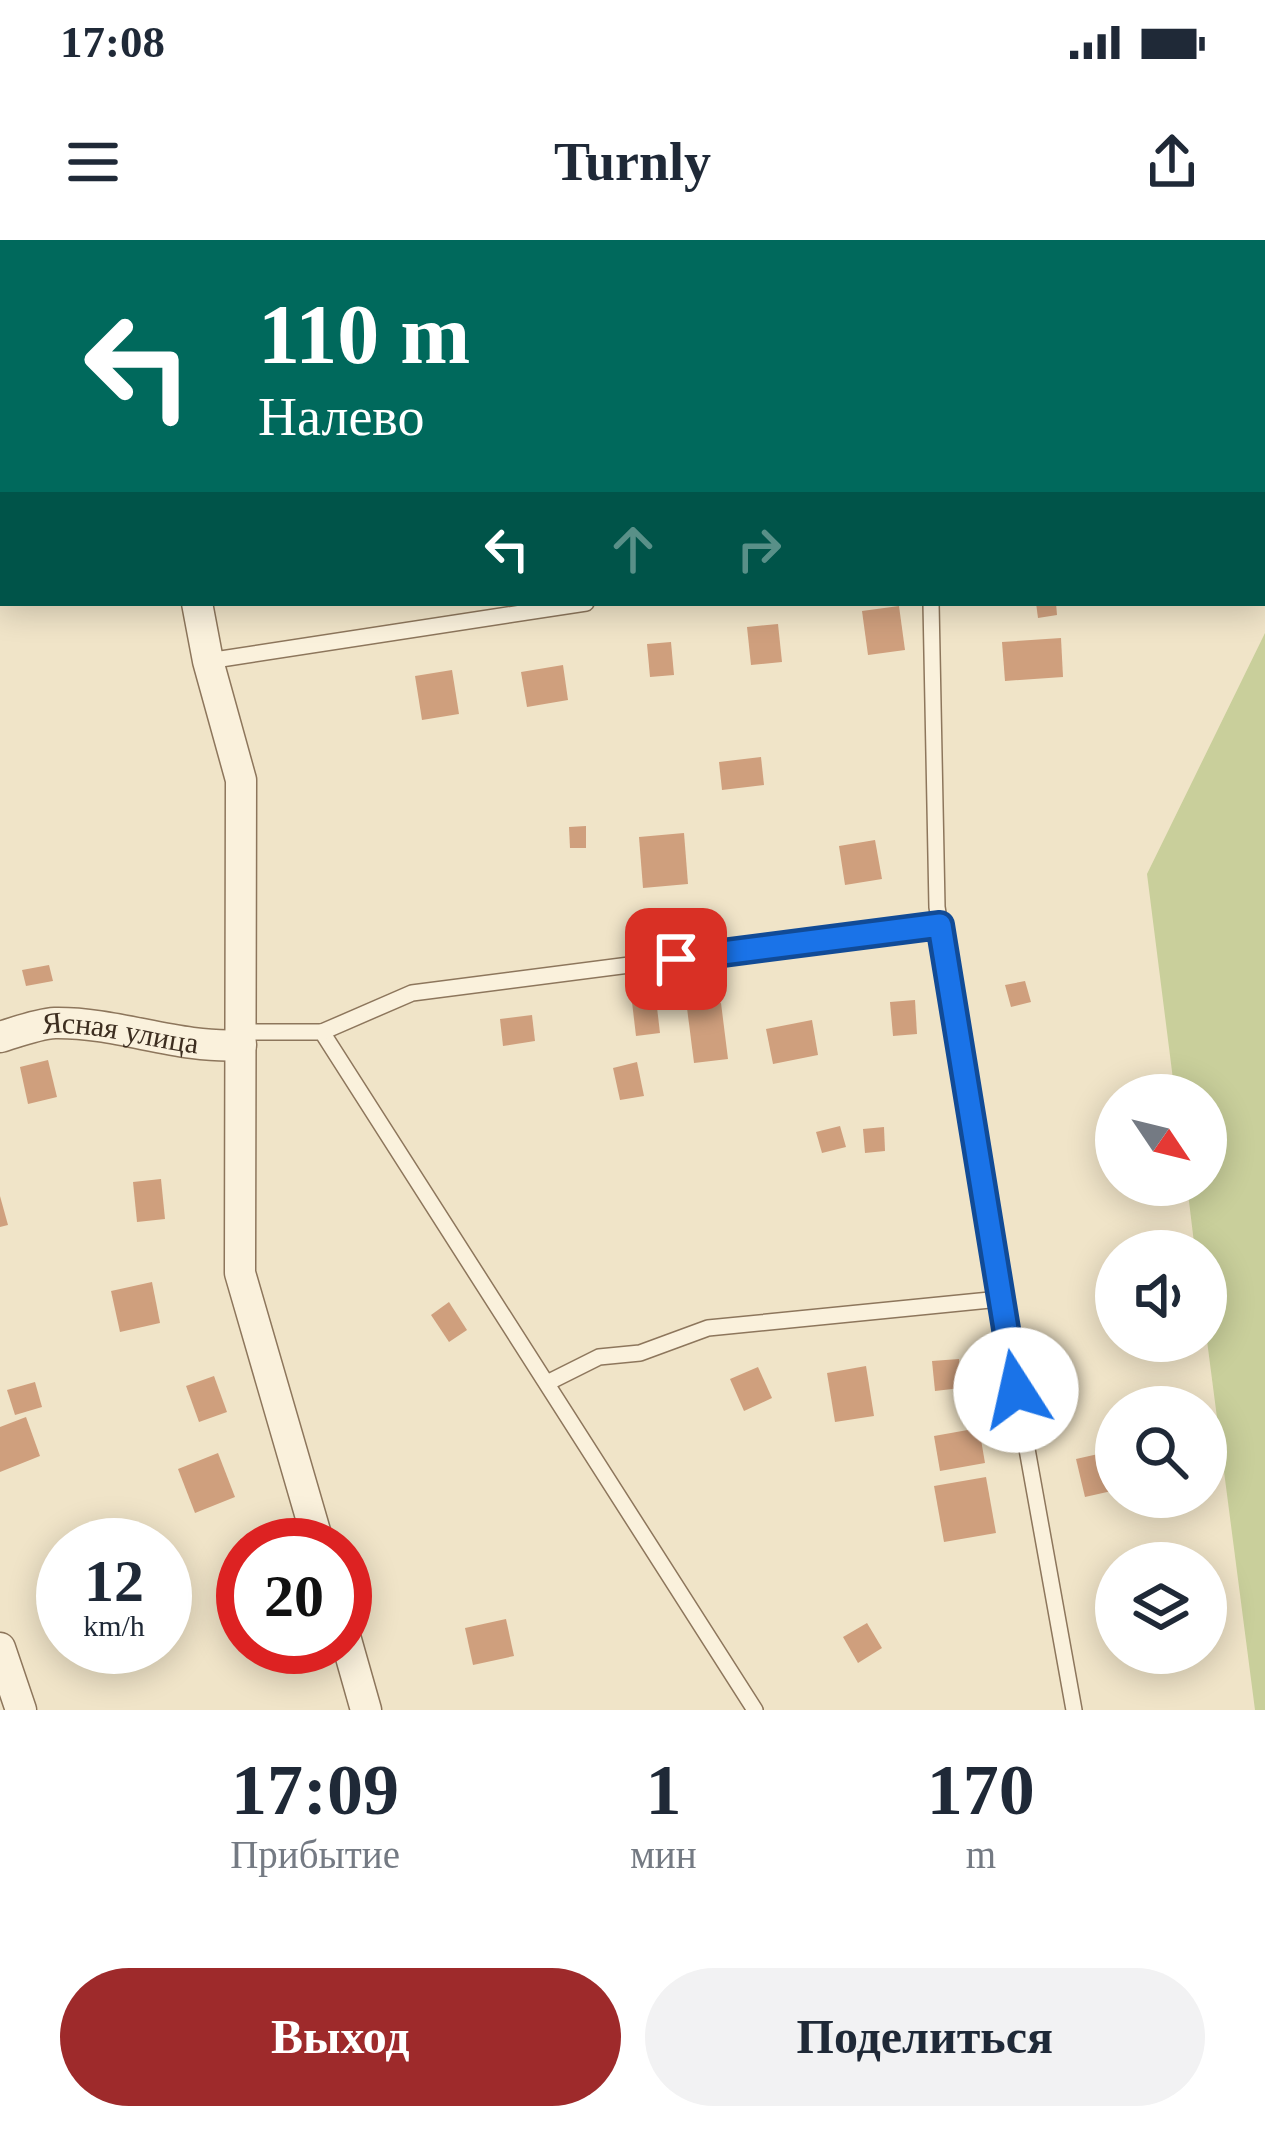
<!DOCTYPE html>
<html lang="ru">
<meta charset="utf-8">
<style>
body{margin:0;font-family:"Times New Roman",serif;background:#f2f2f3;color:#1f2937;height:100vh;display:flex;flex-direction:column;font-size:45px;white-space:nowrap}
*{box-sizing:border-box;margin:0}
p{font-size:39px;color:#747a83}
.icon{flex:none;width:66px;height:66px;fill:none;stroke:currentColor;stroke-width:2;stroke-linecap:round;stroke-linejoin:round}
.map{position:relative;height:1470px;overflow:hidden}
.details{display:flex;flex-direction:column;background:#fff;flex:1}
.details>*{flex:none}
.hud{position:absolute;left:0px;top:0px;width:1266px;height:366px;box-shadow:0 6px 30px #0003;background:#00695c;color:#fff;overflow:hidden}
.needle{width:78px;rotate:125deg}
.fabs{position:absolute;left:1095px;top:834px;display:grid;gap:24px}
.fabs a{display:grid;place-items:center;width:132px;height:132px;border-radius:50%;background:#fff;box-shadow:0 6px 30px #0003;font-size:60px}
.speed{position:absolute;left:36px;top:1278px;display:flex;gap:24px;font-size:60px;font-weight:700;text-align:center}
.speed>*{display:grid;place-content:center;width:156px;height:156px;border-radius:50%;background:#fff;box-shadow:0 6px 30px #0003;line-height:1}
.speed small{font-size:30px;font-weight:400}
.speed .limit{border:18px solid #d22;background:#fff;color:#111}
.pin{position:absolute;display:grid;place-items:center;width:102px;height:102px;color:#fff;margin:-51px;border-radius:24px;box-shadow:0 6px 18px #0006}
.me{position:absolute;width:132px;margin:-66px;rotate:350deg;stroke-linejoin:round;filter:drop-shadow(0 0 9px #0008)}
.turn{display:flex;align-items:center;gap:42px;height:252px;padding:0 60px;font-size:54px}
.turn .icon{width:156px;height:156px;stroke-width:2.5}
.turn b{display:block;font-size:84px;line-height:102px}
.lanes{display:flex;align-items:center;height:114px;padding:0 60px;background:#0003;justify-content:center;gap:60px;direction:ltr}
.lanes .off{opacity:.35}
.eta{display:flex;justify-content:space-evenly;align-items:center;height:204px;text-align:center}
.eta b{font-size:72px;font-weight:700;line-height:84px}
.primary-button{display:flex;gap:24px;margin-top:auto;padding:24px 60px}
.primary-button a{flex:1;height:138px;border-radius:72px;background:#9e2a2b;color:#fff;font-size:48px;font-weight:700;line-height:138px;text-align:center}
.primary-button a+a{background:#f2f2f3;color:#1f2937}
.status{display:flex;justify-content:space-between;align-items:center;height:84px;padding:0 60px;background:#fff;direction:ltr}
.status svg{height:33px;fill:currentColor}
header{display:flex;justify-content:space-between;align-items:center;height:156px;padding:0 60px;background:#fff;font-size:54px;font-weight:700}
.map>svg:first-child{display:block}
.green{fill:#c9cf9b}
.building{fill:#cf9f7d}
.lines{fill:none;stroke-linecap:round;stroke-linejoin:round}
.service-casing{stroke:#8d765c;stroke-width:18}
.minor-casing{stroke:#8d765c;stroke-width:33}
.service{stroke:#faf1dc;stroke-width:15}
.minor{stroke:#faf1dc;stroke-width:30}
.route-casing{stroke:#114b97;stroke-width:30}
.route{stroke:#1a73e8;stroke-width:21}
.labels{text-anchor:middle;stroke-width:9;stroke-linejoin:round;paint-order:stroke}
.street-label{font-size:30px;fill:#3d2e20;stroke:#f7eed8}
</style>
<div class="status"><b>17:08</b><svg viewBox="0 0 49 12"><path d="M0 12V9h3v3zM5 12V6h3v6zM10 12V3h3v9zM15 12V0h3v12zM26 1h20v11H26zM47 4h2v5h-2z"/></svg></div>
<header><svg class="icon" aria-label="menu" viewBox="0 0 24 24"><path d="M4 6h16M4 12h16M4 18h16"/></svg>Turnly<svg class="icon" aria-label="share" viewBox="0 0 24 24"><path d="M12 15V3M7 8l5-5 5 5M5 13v7h14v-7"/></svg></header>
<div class="map">
<svg width="1265" height="1470" viewBox="0 0 1265 1470">
<rect width="100%" height="100%" fill="#f0e4c8"/>
<!-- green -->
<path class="green" d="M1265,393V1470H1255L1206,1093V1011H1195L1187,945H1206V855H1175L1147,634Z"/>
<!-- building -->
<g class="building">
<path d="M1036,363H1056L1057,375L1038,378Z"/>
<path d="M899,366L905,410L868,415L862,371Z"/>
<path d="M778,384L782,422L751,425L747,387Z"/>
<path d="M1061,398L1063,437L1005,441L1002,402Z"/>
<path d="M671,402L674,435L650,437L647,404Z"/>
<path d="M563,425L568,460L527,467L521,432Z"/>
<path d="M452,430L459,474L422,480L415,436Z"/>
<path d="M761,517L764,545L722,550L719,522Z"/>
<path d="M586,586V608H570L569,587Z"/>
<path d="M684,593L688,644L643,648L639,597Z"/>
<path d="M875,600L882,639L845,645L839,606Z"/>
<path d="M49,725L53,741L26,746L22,730Z"/>
<path d="M1025,741L1031,762L1011,767L1005,745Z"/>
<path d="M656,759L660,793L636,796L632,762Z"/>
<path d="M915,760L917,794L893,796L890,762Z"/>
<path d="M721,763L728,819L694,823L687,768Z"/>
<path d="M532,775L535,801L503,806L500,779Z"/>
<path d="M812,780L818,815L773,824L766,789Z"/>
<path d="M48,820L57,857L28,864L20,827Z"/>
<path d="M637,822L644,856L620,860L613,828Z"/>
<path d="M840,886L846,907L822,913L816,892Z"/>
<path d="M884,887L885,911L865,913L863,889Z"/>
<path d="M161,939L165,979L137,982L133,942Z"/>
<path d="M0,956L8,985L0,987Z"/>
<path d="M152,1042L160,1083L120,1092L111,1051Z"/>
<path d="M449,1062L467,1090L449,1102L431,1075Z"/>
<path d="M959,1119L961,1148L935,1151L932,1121Z"/>
<path d="M866,1126L874,1176L835,1182L827,1133Z"/>
<path d="M758,1127L772,1158L744,1171L730,1139Z"/>
<path d="M214,1136L227,1172L199,1182L186,1146Z"/>
<path d="M35,1142L42,1167L15,1175L7,1150Z"/>
<path d="M26,1177L40,1216L0,1232V1187Z"/>
<path d="M979,1188L985,1223L940,1231L934,1196Z"/>
<path d="M1116,1210V1250L1085,1257L1076,1219Z"/>
<path d="M218,1213L235,1257L195,1273L178,1229Z"/>
<path d="M986,1237L996,1293L944,1302L934,1246Z"/>
<path d="M263,1294L266,1305H241L240,1299Z"/>
<path d="M506,1379L514,1416L473,1425L465,1388Z"/>
<path d="M867,1383L882,1408L858,1423L843,1397Z"/>
</g>
<g class="lines">
<!-- service casing -->
<g class="service-casing">
<g id="service">
<path d="M931,363L937,667L1000,1059L1074,1470"/>
<path d="M208,421L586,363"/>
<path d="M242,792H322L755,1470"/>
<path d="M322,792L412,753L940,685"/>
<path d="M547,1143L599,1117L640,1113L708,1088L1000,1059"/>
</g>
</g>
<!-- minor casing -->
<g class="minor-casing">
<g id="minor">
<path d="M1263,8L1265,7"/>
<path d="M0,202L3,201"/>
<path d="M197,363L208,421L241,540L240,1033L319,1305"/>
<path id="s1" d="M0,797C17,792 37,784 55,783C118,782 178,809 241,805"/>
<path d="M345,1396L366,1470"/>
<path d="M0,1408L21,1470"/>
</g>
</g>
<!-- service -->
<use href="#service" class="service"/>
<!-- minor -->
<use href="#minor" class="minor"/>
</g>
<g class="lines">
<!-- route casing -->
<g class="route-casing">
<path id="route" d="M676,719L940,685L1016,1150"/>
</g>
<!-- route -->
<use href="#route" class="route"/>
</g>
<g class="labels">
<!-- street labels -->
<g class="street-label">
<text dy="10" stroke="none"><textPath href="#s1" startOffset="123">Ясная улица</textPath></text>
</g>
</g>
</svg>
<div class="fabs">
<a><svg class="needle" viewBox="-14 -14 28 28"><path d="M0-13l5 13h-10z" fill="#e53935"/><path d="M0 13l5-13h-10z" fill="#747a83"/></svg></a>
<a><svg class="icon" aria-label="sound" viewBox="0 0 24 24"><path d="M4 9h4l5-4v14l-5-4H4zM17 9q2 3 0 6"/></svg></a>
<a><svg class="icon" aria-label="search" viewBox="0 0 24 24"><circle cx="10" cy="10" r="6"/><path d="M15 15l6 6"/></svg></a>
<a><svg class="icon" aria-label="layers" viewBox="0 0 24 24"><path d="M12 4l9 5-9 5-9-5zM3 14l9 5 9-5"/></svg></a>
</div>
<div class="speed"><div>12<small>km/h</small></div><div class="limit">20</div></div>
<div class="pin" style="left:676px;top:719px;background:#d93025"><svg class="icon" aria-label="arrive" viewBox="0 0 24 24"><path d="M6 21V4h12l-3 4 3 4H6"/></svg></div>
<svg class="me" style="left:1016px;top:1150px" viewBox="-20 -20 40 40"><circle r="19" fill="#fff"/><path d="M0-13L10 11 0 6-10 11z" fill="#1a73e8"/></svg>
<div class="hud">
<div class="turn"><svg class="icon" aria-label="left" viewBox="0 0 24 24"><path d="M17 20v-9H6M10 6l-5 5 5 5"/></svg><div><b>110 m</b>Налево</div></div>
<div class="lanes"><svg class="icon" aria-label="left" viewBox="0 0 24 24"><path d="M17 20v-9H6M10 6l-5 5 5 5"/></svg><svg class="icon off" aria-label="ahead" viewBox="0 0 24 24"><path d="M12 20V5M6 11l6-6 6 6"/></svg><svg class="icon off" aria-label="right" viewBox="0 0 24 24"><path d="M7 20v-9h11M14 6l5 5-5 5"/></svg></div>
</div>
</div>
<section class="details">
<div class="eta">
<div><b>17:09</b><p>Прибытие</p></div>
<div><b>1</b><p>мин</p></div>
<div><b>170</b><p>m</p></div>
</div>
<div class="primary-button"><a>Выход</a><a>Поделиться</a></div>
</section>
